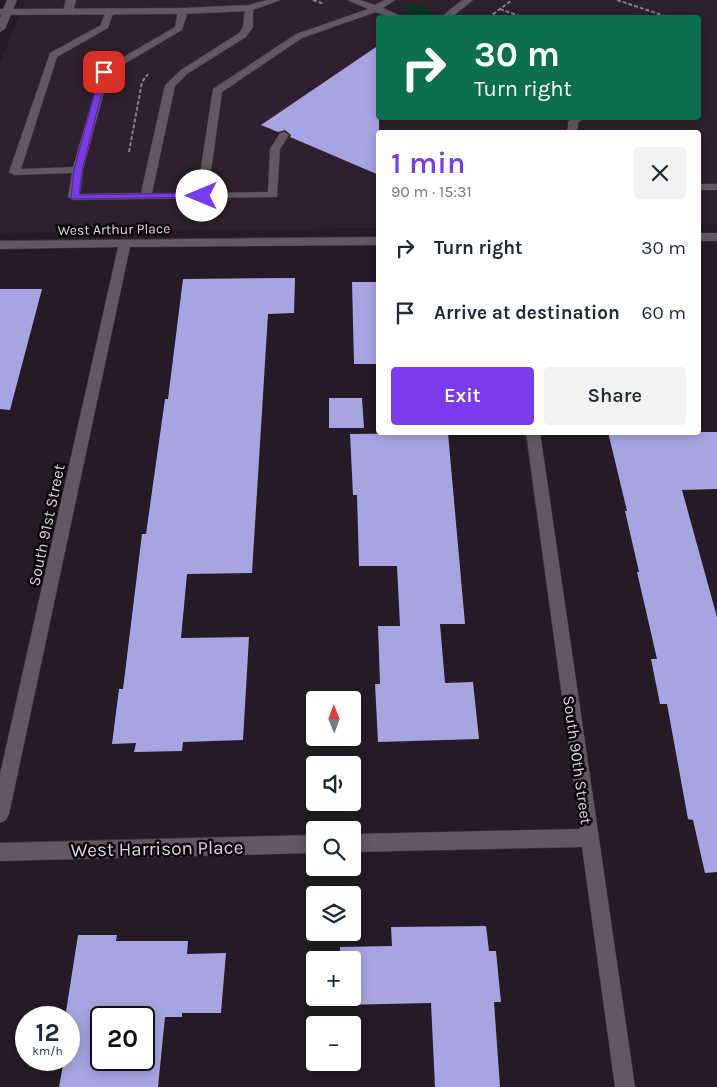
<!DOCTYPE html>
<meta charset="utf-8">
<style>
body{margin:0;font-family:Karla,sans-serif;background:#f2f2f3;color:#1f2937;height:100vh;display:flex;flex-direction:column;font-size:19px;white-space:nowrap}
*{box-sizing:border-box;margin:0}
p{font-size:16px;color:#747a83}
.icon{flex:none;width:28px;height:28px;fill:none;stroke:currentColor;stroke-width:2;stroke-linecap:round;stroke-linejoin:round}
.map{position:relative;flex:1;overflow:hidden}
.side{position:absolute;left:376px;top:130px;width:325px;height:305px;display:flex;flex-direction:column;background:#fff;border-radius:5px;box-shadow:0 2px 12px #0003}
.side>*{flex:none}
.top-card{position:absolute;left:376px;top:15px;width:325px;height:105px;border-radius:5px;box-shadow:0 2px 12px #0003;background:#0b6e4f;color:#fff;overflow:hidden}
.needle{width:32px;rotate:359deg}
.tools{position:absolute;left:306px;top:691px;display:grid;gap:10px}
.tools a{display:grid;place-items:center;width:55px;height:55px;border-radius:5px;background:#fff;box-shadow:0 2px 12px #0003;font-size:25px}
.speed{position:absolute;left:15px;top:1006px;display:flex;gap:10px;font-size:25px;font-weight:700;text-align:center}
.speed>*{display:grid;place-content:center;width:65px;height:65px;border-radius:50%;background:#fff;box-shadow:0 2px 12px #0003;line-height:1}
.speed small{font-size:12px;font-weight:400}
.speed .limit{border:2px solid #111;border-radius:8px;background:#fff;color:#111}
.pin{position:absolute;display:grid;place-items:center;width:42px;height:42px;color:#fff;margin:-21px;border-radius:10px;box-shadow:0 2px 8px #0006}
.me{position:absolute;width:55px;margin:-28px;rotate:270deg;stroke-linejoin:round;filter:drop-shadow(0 0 4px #0008)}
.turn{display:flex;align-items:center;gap:18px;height:105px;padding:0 15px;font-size:22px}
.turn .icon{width:65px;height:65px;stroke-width:2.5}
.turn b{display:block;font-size:35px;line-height:42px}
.round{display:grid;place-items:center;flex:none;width:52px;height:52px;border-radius:5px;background:#f2f2f3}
.headline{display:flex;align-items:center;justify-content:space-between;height:85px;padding:0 15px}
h1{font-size:30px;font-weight:600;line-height:38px;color:#7c3aed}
.cta{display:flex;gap:10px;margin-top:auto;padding:10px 15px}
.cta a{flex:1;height:58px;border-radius:5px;background:#7c3aed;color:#fff;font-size:20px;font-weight:600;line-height:58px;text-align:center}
.cta a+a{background:#f2f2f3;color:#1f2937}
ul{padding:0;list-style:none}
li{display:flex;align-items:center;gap:15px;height:65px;padding:0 15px}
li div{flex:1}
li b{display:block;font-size:19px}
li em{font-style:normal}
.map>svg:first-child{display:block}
.built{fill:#2f1f2f;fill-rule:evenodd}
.green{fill:#0a3324}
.building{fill:#a7a4e2;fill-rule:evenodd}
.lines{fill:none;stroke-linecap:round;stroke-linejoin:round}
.lane-casing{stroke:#3f373f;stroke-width:1}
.street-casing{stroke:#3f373f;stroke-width:1}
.path{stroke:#877e87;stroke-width:2;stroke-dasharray:4 2;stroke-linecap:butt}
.lane{fill:#645764;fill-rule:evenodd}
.street{fill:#645764;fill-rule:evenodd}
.route{fill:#7c3aed;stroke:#51269a}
.labels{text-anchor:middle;stroke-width:5;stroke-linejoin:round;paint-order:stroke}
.far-street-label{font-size:14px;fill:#dcd5dc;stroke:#0b070b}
.street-label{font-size:16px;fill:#dcd5dc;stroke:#0b070b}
.near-street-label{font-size:19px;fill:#dcd5dc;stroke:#0b070b}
</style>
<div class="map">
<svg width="717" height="1087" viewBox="0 0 717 1087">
<rect width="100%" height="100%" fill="#251a25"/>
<!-- built -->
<path class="built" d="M25,0H717V224H699V132H379V228L0,233V63ZM379,18H699V118H379Z"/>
<!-- green -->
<path class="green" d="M406,2L433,10V12C424,18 410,16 402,7Z"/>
<!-- building -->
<g class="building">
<path d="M379,45V175L290,137L291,135L285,130L278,132L261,125Z"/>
<path d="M295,278L294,313L268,314L252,573L187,574L181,638L249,637L243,740L183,742L182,751L134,752L136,743L112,744L119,689H123L142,534H146L165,399H168L183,279Z"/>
<path d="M352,282H379V364H354Z"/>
<path d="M0,289H42L10,410L0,409Z"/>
<path d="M329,398H362L364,428H329Z"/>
<path d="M608,432H717V489L682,490L717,617V872L705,873L693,820L688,819L667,704H660L651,659H657L637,572H639L625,511H627Z"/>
<path d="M448,433L465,624H440L445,683L473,682L479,739L378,742L375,684H380L378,626H400L397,566H359L357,495H353L350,434Z"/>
<path d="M486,926L489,951H496L501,1002H494L500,1087H435L431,1003L340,1005V998H352V960H340V947L392,946L391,927Z"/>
<path d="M78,935H117L116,941H188L187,954L226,953L221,1013H182V1017H165L158,1087H59L64,1060H69L70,1018H65ZM101,1018H144V1060H101Z"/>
</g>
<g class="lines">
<!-- lane casing -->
<g class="lane-casing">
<g id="lane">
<path d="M7,0H17L5,29L0,32V18Z"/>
<path d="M66,0H76L73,12L68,15L63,12Z"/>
<path d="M347,0H360L375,5L384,0H395L383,8L405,18H391L376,12L302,38L222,92L208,193L268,192L270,149L280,133L284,132L289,135L280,149L277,197L74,200L68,197L72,173L14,175L9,172L50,53L101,25L106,9L109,8L114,11L108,28L57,57L21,169L73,167L101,70L175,27L178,11L183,8L188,11L182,30L109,73L83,170L80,194L141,193L165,85L181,70L239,33L243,27L245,8L247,6H253V27L246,37L187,74L175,86L152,193H197L213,89L296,34L368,9Z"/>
<path d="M462,0H473L451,18H440Z"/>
<path d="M573,118H584L578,123V129L575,132H565L568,128V122Z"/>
<rect x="699" y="184" width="18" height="6"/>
</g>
</g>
<!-- street casing -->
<g class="street-casing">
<g id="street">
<path d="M267,0H281L250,11L183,14L0,15V9L183,8L249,5Z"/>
<rect x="699" y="233" width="18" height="8"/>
<path d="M379,237V245L130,247L9,814L6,820L0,823V774L118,247L0,249V241Z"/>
<path d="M526,432H540L635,1087H615L582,847L352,852V834L580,829Z"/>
<path d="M315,835V853L0,861V843Z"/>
</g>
</g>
<!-- path -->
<g class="path">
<path d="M313,0L324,4"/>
<path d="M617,0L671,18"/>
<path d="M500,9L525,18"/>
<path d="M488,18L512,0"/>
<path d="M129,152L142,82L148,74"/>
</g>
<!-- lane -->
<use href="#lane" class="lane"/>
<!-- street -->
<use href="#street" class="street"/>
</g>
<!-- route -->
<path class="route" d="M101,70L107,72L82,170L79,195L202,193L207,196L205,197L71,199L74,170Z"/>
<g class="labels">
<!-- far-street labels -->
<g class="far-street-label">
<text transform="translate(114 229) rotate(-1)" y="5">West Arthur Place</text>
</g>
<!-- street labels -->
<g class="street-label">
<text transform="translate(46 525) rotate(-78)" y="6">South 91st Street</text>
<text transform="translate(578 760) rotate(82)" y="6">South 90th Street</text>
</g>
<!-- near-street labels -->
<g class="near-street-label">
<text transform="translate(157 848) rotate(-1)" y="7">West Harrison Place</text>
</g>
</g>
</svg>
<div class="tools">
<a><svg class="needle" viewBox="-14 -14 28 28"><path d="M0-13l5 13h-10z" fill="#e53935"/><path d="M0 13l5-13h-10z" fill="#747a83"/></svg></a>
<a><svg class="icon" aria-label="sound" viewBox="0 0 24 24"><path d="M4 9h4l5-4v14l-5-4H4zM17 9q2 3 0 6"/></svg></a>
<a><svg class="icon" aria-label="search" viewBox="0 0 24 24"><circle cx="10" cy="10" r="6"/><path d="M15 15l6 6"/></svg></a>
<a><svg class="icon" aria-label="layers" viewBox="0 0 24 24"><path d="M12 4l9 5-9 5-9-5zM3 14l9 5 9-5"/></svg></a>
<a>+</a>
<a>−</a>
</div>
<div class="speed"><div>12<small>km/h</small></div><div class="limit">20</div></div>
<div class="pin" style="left:104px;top:72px;background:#d93025"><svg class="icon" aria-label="arrive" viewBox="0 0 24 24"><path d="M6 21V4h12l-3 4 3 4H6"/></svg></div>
<svg class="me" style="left:202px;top:196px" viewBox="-20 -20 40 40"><circle r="19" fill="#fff"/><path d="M0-13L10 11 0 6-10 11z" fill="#7c3aed"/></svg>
<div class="top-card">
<div class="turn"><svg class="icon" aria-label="right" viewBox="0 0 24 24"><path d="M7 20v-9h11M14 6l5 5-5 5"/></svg><div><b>30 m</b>Turn right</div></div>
</div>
<section class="side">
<div class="headline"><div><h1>1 min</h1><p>90 m · 15:31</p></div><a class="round"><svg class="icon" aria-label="close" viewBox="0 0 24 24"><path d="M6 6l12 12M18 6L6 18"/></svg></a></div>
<ul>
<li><svg class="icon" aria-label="right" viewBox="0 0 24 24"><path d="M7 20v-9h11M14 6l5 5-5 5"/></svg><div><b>Turn right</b></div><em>30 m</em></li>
<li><svg class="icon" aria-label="arrive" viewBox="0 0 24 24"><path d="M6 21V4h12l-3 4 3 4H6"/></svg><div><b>Arrive at destination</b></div><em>60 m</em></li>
</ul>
<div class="cta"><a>Exit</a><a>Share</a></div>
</section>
</div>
